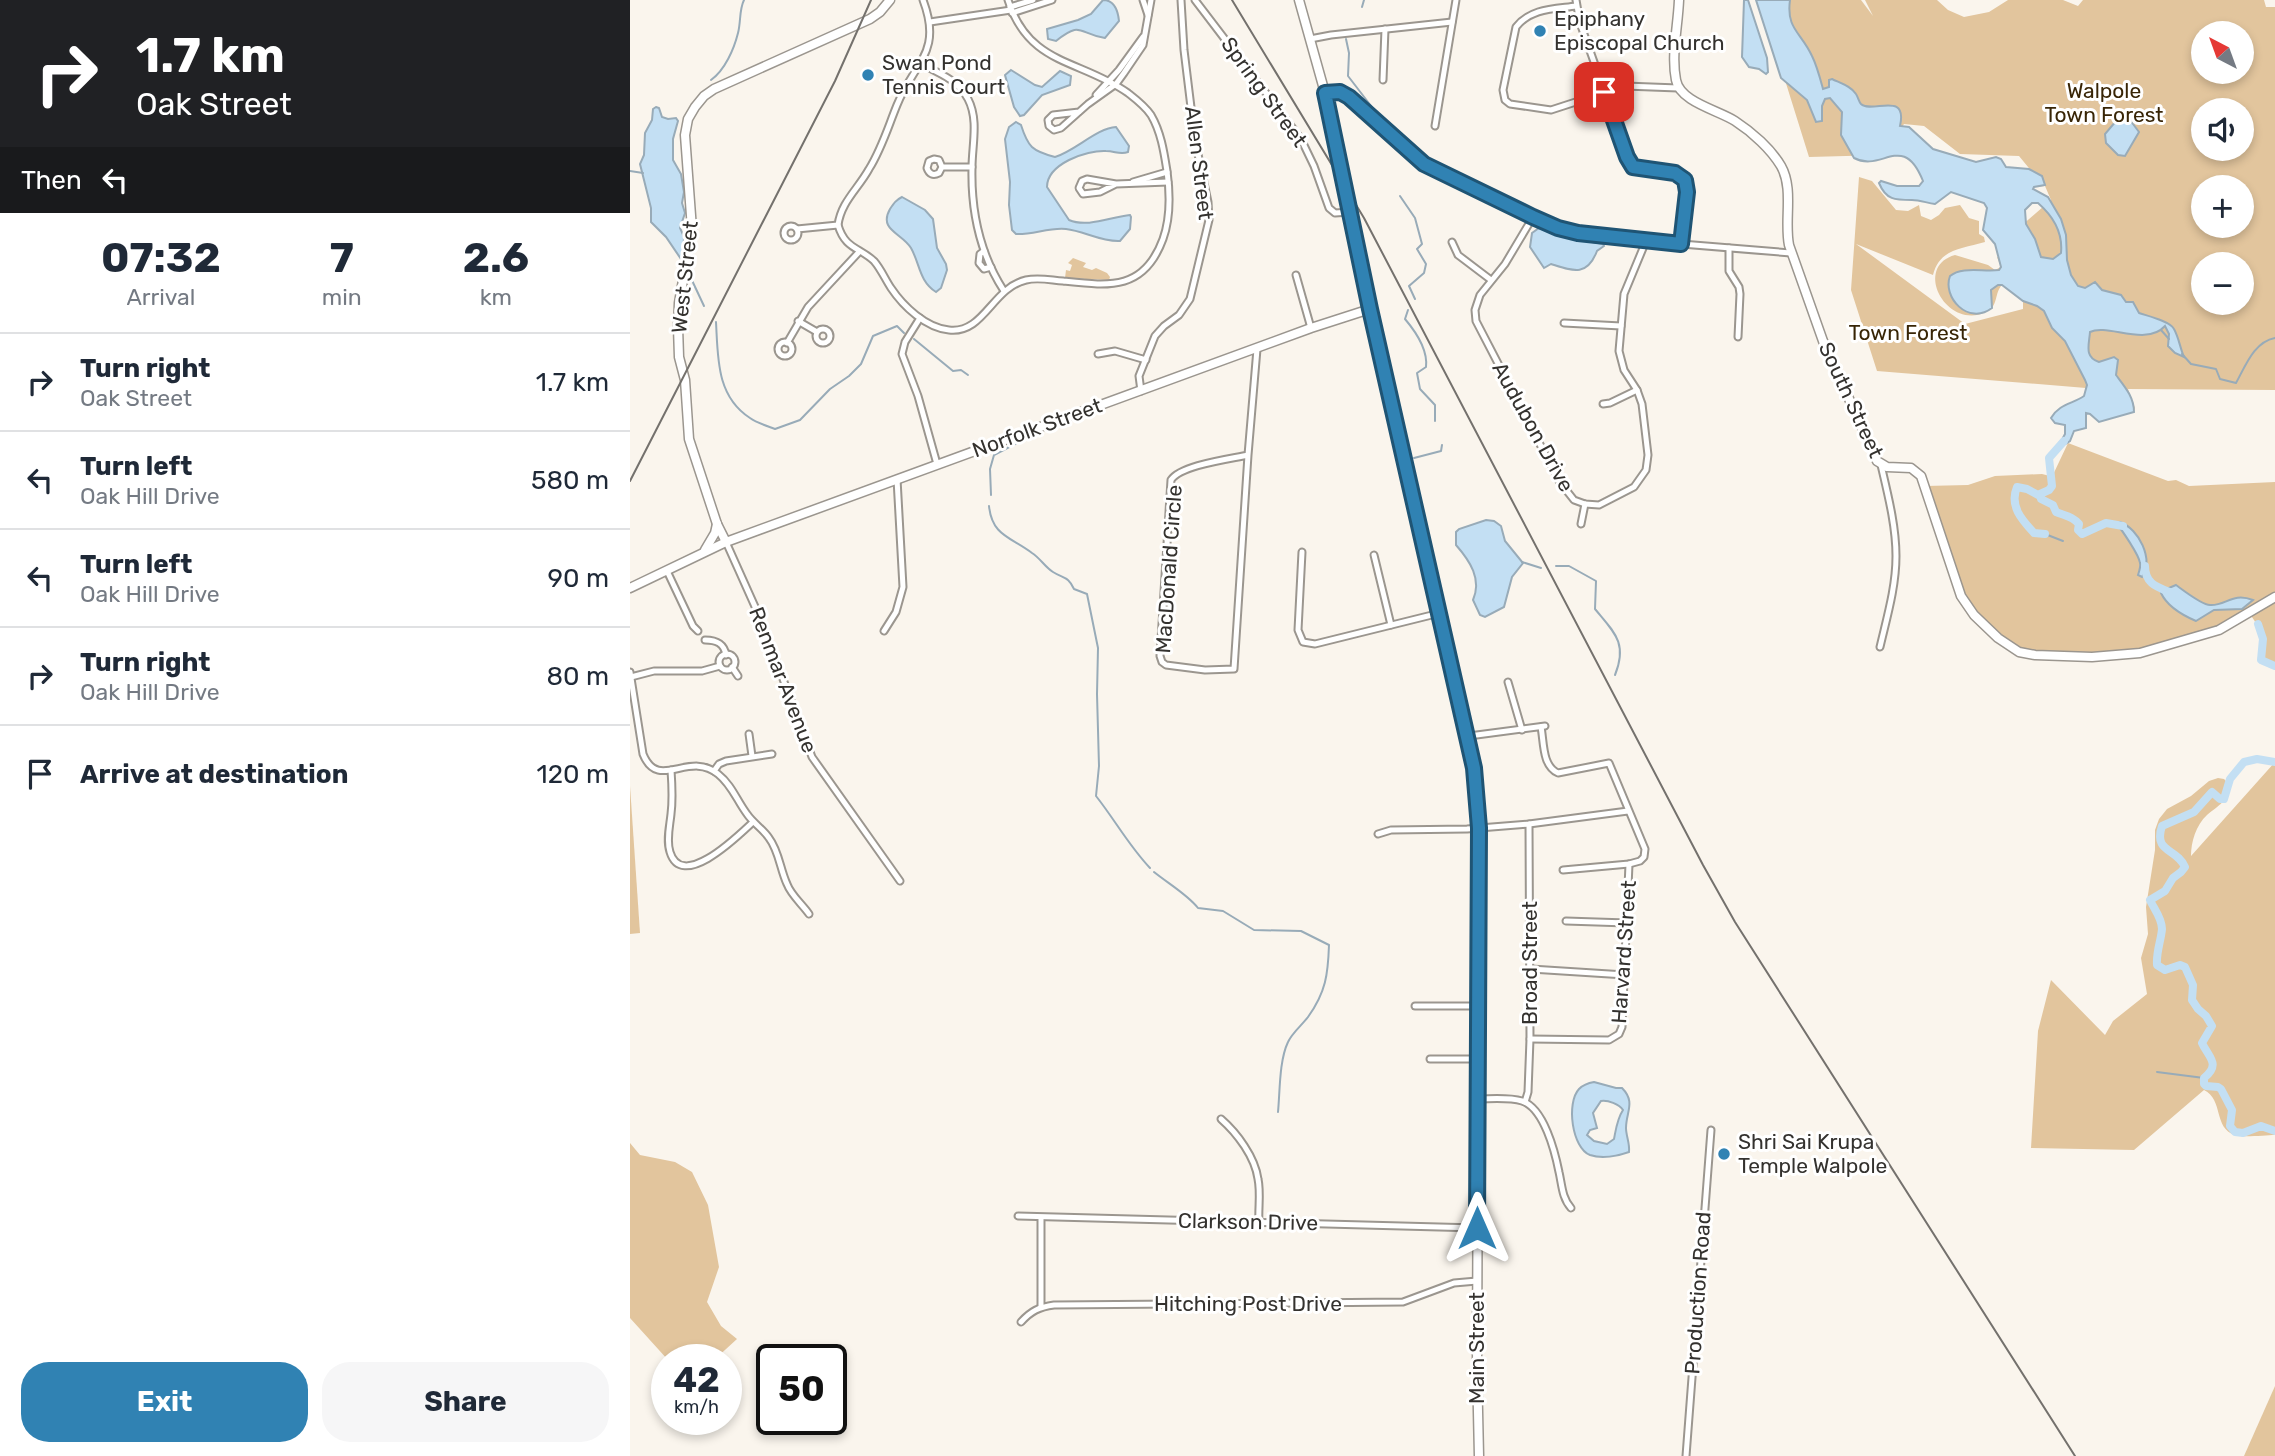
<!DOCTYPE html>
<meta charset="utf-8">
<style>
body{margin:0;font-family:Rubik,sans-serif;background:#f6f6f7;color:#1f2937;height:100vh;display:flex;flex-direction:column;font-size:26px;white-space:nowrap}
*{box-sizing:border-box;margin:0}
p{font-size:23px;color:#747a83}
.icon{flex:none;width:38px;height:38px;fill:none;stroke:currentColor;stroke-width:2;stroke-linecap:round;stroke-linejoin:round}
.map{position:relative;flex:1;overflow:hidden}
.side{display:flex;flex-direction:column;background:#fff;width:630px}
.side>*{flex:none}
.hud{background:#202124;color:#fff;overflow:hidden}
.needle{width:46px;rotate:319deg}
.tools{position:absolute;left:1561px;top:21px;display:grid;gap:14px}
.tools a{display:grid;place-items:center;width:63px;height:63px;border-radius:50%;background:#fff;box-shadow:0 4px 10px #0003;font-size:35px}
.speed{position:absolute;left:21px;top:1344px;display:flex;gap:14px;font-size:35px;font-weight:700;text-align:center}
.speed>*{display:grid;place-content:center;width:91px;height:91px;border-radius:50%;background:#fff;box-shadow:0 4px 10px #0003;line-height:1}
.speed small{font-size:18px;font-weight:400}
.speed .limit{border:4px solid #111;border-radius:10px;background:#fff;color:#111}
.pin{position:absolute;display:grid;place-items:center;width:60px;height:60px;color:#fff;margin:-30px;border-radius:14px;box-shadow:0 4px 10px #0006}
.me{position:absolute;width:77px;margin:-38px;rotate:0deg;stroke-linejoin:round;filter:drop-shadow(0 0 5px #0008)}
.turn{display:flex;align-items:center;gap:24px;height:147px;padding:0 21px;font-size:32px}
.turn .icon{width:91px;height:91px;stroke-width:2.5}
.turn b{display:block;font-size:49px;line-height:60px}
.then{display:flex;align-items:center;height:66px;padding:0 21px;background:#0003;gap:14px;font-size:26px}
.eta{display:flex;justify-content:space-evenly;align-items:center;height:119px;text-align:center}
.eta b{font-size:42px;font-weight:700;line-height:49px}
.action{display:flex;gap:14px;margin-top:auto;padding:14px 21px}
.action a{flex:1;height:80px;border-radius:28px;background:#3082b3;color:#fff;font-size:28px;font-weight:700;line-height:80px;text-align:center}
.action a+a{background:#f6f6f7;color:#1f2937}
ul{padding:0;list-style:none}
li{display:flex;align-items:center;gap:21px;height:98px;padding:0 21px;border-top:2px solid #e0e1e3}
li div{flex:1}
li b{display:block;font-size:26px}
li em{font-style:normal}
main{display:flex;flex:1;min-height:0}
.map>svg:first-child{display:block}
.green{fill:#e2c59d;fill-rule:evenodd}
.water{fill:#c3dff3;stroke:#98abb8;stroke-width:2;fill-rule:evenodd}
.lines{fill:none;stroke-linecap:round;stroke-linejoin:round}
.stream{stroke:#98abb8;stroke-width:2}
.river{stroke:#c3dff3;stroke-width:8}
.street-casing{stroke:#9b968f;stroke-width:9}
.secondary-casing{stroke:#9b968f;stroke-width:11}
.street{stroke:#fff;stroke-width:5}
.secondary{stroke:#fff;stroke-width:8}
.rail{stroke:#74716d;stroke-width:2}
.secondary-bridge-casing{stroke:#9b968f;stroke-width:11;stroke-linecap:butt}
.secondary-bridge{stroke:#fff;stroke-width:8}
.route-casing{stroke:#1f5474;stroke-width:18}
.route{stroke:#3082b3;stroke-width:12}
.poi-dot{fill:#3082b3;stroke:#fff;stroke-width:2.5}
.labels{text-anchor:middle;stroke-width:6;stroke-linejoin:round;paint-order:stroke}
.poi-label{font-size:21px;fill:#34322f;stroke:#fff;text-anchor:start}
.park-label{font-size:21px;fill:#382506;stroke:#fff}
.street-label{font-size:21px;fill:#34322f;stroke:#fff}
</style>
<main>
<section class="side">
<div class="hud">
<div class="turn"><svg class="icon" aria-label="right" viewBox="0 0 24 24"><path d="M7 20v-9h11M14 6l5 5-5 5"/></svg><div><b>1.7 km</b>Oak Street</div></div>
<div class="then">Then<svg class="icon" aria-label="left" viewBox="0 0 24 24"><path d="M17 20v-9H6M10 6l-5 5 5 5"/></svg></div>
</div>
<div class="eta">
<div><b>07:32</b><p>Arrival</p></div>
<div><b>7</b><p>min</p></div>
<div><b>2.6</b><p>km</p></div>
</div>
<ul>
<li><svg class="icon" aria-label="right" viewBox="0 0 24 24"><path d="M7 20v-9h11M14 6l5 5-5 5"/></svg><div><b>Turn right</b><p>Oak Street</p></div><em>1.7 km</em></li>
<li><svg class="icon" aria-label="left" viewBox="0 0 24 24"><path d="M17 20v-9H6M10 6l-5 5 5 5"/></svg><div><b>Turn left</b><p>Oak Hill Drive</p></div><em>580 m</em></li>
<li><svg class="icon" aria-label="left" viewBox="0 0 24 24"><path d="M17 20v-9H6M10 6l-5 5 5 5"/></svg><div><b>Turn left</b><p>Oak Hill Drive</p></div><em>90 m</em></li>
<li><svg class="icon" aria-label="right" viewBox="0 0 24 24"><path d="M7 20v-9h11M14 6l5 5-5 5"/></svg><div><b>Turn right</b><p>Oak Hill Drive</p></div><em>80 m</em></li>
<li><svg class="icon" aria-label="arrive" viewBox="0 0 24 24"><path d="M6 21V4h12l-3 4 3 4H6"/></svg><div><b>Arrive at destination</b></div><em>120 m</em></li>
</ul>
<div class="action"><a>Exit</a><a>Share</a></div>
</section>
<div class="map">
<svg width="1645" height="1456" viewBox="0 0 1645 1456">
<rect width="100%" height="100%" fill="#faf5ed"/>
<!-- green -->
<g class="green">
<path d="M1130,0H1231L1243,16L1235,0H1307L1318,10L1334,17L1359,12L1378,0H1433L1448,6L1453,0H1634L1636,7H1645V390L1498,389L1505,408L1504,412L1469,422L1460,414L1456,413V428L1444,431L1456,388L1247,371L1221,290L1229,177L1242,181L1266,210L1278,211L1289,205L1291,216L1301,220L1309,215L1315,208L1330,205L1339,218L1349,221V234L1354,237L1355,242C1332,249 1310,248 1303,275L1226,244L1335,324L1393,309V300L1387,296L1391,226L1421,200L1415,186L1404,187L1393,168L1403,173L1389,156L1330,154L1294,126L1274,124L1253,155L1179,157ZM1573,33H1612V72H1573ZM1573,110H1612V149H1573ZM1573,187H1612V226H1573ZM1573,264H1612V303H1573Z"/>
<path d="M1325,255L1358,265L1365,270L1371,267L1367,257L1376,260L1363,287L1372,285C1364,293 1369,306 1356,312C1317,331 1282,267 1325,255Z"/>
<path d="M443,258L456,263L453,267L462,270L466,268L477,273L480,277L479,280L435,278L436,270L440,271L442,265L438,263Z"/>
<path d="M1438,443L1538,481L1546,480L1559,486L1645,482V666L1631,660C1631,634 1636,636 1619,613L1604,622L1493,656L1389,652L1340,611L1295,486L1338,485L1365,476L1412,474L1420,476L1421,479Z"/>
<path d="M1645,762V1135C1635,1135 1613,1138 1605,1135C1583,1128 1594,1100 1574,1090L1504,1150L1401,1148L1408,1031L1421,980L1475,1035L1483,1021L1517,994L1511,958L1518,934L1516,907L1525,850V830L1529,819L1537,809L1561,796L1579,781L1588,778L1594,779L1599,784C1597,803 1590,804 1577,815C1566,825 1561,842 1561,856Z"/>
<path d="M0,786L10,933L0,934Z"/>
<path d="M0,1143L10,1155L45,1162L62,1172L78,1205L89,1267L77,1302L91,1326L107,1339L84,1360H38L0,1318Z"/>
<path d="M1645,1386V1456H1614Z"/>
</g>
<!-- water -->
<g class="water">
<path d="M473,0C484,0 488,11 489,21L475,38C448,34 452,20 426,41L418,39L417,29L448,20L461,14Z"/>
<path d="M1114,0H1118L1137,58L1138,72L1136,74L1129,69L1119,67L1112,57Z"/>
<path d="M1126,0H1160C1156,29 1171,32 1182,56C1187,66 1190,78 1193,89L1199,87V80L1202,79C1210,83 1221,86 1226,94C1228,97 1229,102 1231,104C1242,114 1278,90 1270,126L1279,127L1303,149L1346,162L1366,157L1371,159L1376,167L1399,169L1412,176L1415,185L1404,187L1403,189L1418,197L1431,219L1436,235L1437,260L1441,275L1448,286L1455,288L1465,282L1472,290L1491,295L1496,302H1503L1509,313C1518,316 1540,321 1544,329C1549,338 1550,348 1554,357L1545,353L1538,346L1539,334L1535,326C1516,347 1477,323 1460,332C1459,345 1454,357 1469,362L1484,357L1488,360L1486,375C1495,387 1504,397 1504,412L1469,422L1460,414L1456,413V428L1444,431L1440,441L1427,449L1435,434V425L1425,423L1421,418C1429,404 1442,404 1454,396L1457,385L1455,380L1435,341L1422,328L1414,311L1407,306L1393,301L1372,285H1368L1361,290L1362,308C1338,326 1312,297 1320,276C1332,266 1353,272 1369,270L1371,267L1365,244L1353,230L1357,208L1354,203L1321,192L1305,204C1297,203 1290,200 1282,200C1265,200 1256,200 1249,183L1251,181L1267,186H1289L1293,181C1273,131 1252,173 1224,158L1211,135L1212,112L1200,98L1195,99L1192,106V121L1186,122L1177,100L1151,78ZM1402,203H1408C1423,216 1433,232 1431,253L1423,259L1411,257L1405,239L1396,224L1395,210Z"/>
<path d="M381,70L405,85L412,87L430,71L441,76L440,85L412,95L394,115L390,116L384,107L375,75Z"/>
<path d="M26,107L29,108L32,117L38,119L46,118L48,121L43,139V160L51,174L54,192L52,203L55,213L50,228L54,237L53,262L36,237L21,222V208L10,164L14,155L15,133L22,120L23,109Z"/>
<path d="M1500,120L1509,132L1495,156L1488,155L1476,143L1475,134L1486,121Z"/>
<path d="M386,122L391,125C398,147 402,151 425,157C445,151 467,128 486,127L499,146L498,152C490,155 485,151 476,151C456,150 417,164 417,187L439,220C457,228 481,217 500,215L501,217L500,229L490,241C471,242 454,231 436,229C420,227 402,235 386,234L382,230L379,205L380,182L375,139L379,127Z"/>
<path d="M272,197L295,210L303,219L307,248L316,264L317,270L311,288L306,292C289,281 290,264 281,248C272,233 248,230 260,209C264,203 266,200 272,197Z"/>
<path d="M909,228L929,236L973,244L974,246L967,251C957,277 943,271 921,264L914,268L900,247L902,233Z"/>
<path d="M856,520L864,521L871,526L875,541L893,563L882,577L874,607L855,617L850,615L843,600C852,579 840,561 826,545V532L829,529Z"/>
<path d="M1490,522C1509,529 1524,559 1512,577L1508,575C1509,572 1511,566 1510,563C1509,555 1492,530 1486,523Z"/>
<path d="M1546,585C1553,590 1572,605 1580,605C1596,606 1602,592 1623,600L1612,609L1584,610L1566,621C1552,615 1537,606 1531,593L1534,588H1539Z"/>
<path d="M964,1082L986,1088H992C1006,1102 996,1112 996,1128C996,1136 1000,1143 999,1152C988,1156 972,1159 960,1155C942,1148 936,1103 949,1089C953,1085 958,1083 964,1082ZM971,1101C978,1100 989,1104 993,1110C987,1119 986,1129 984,1139L977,1144L964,1141L957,1135L960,1130L967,1128L963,1113Z"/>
</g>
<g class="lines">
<!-- stream -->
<g class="stream">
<path d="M732,7L734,0"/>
<path d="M716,39L719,53L718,76L748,115"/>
<path d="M81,80C95,70 104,49 108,33C111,22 109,10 114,0"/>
<path d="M0,171L13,173"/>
<path d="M770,196L785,218L792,244L787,249L796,264L794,273L779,286L785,299"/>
<path d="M59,274L74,306"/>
<path d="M778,310L775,319C786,332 798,350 796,367L787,373L790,389L805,405V421"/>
<path d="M86,322C88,357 86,396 120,418C127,423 137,426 145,429L170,420L200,389L219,376L231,364L243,336L267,326L274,333"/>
<path d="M1531,330L1539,339"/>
<path d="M284,339L323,371L331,370L338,375"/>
<path d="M1552,354L1561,364L1586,369L1590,379L1606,383C1616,365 1624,342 1645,338"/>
<path d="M784,458L811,451L812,445"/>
<path d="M361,495L360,469L364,455L387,443"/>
<path d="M359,506C362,536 381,537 402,553C410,558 415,567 423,572C434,579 438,576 444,589L457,594L468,648L467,694L469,766L466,796C485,820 499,846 520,868"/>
<path d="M1415,534L1433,541"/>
<path d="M892,562L911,568"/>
<path d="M926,566H939L966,581L965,609C984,632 998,643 985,675"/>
<path d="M524,872C539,884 558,895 568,908L593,911L624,930L671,931L699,945C698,974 696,992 678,1017C672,1025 662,1033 658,1042C649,1061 650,1092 648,1112"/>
<path d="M1527,1072L1574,1078"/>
</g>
<!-- river -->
<g class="river">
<path d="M1434,441L1419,458L1422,486L1419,490L1410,494L1411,499L1423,505L1426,512C1435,516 1442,516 1449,524L1448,530L1452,534L1476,523L1493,526"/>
<path d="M1410,496L1397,489L1387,487C1379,506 1392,520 1404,533L1415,534"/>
<path d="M1515,566C1515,584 1527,587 1542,593"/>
<path d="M1628,624L1633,639L1631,660L1645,666"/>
<path d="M1645,762L1627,759L1614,762L1600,779L1594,799H1590L1582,792L1564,812L1532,826C1523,853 1547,848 1555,867L1551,872L1543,878L1535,891L1520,900C1524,909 1532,918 1532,929C1531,941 1526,952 1527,965L1535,970L1550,965L1555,967L1563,985L1562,1000L1568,1009L1576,1016L1582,1026L1572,1043C1579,1058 1591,1064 1574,1078V1084L1576,1086L1588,1087L1591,1089L1602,1110L1600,1126L1605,1132L1613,1133L1631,1126L1645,1131"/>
</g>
<!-- street casing -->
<g class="street-casing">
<g id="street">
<path d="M293,0C313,53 284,62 267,105C258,127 252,148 239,169C228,189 211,202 208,225C215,249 229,247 244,261C251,269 255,279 261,288C273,306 296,328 319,330C354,334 362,288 396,280C408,277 420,280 433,281C479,286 514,291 533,239C541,217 540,193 537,171C534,152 531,132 521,115C515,106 507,100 498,93C450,59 399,66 378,0"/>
<path d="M513,0L518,15"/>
<path d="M565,0L671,139L684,166L699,208L705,213L720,212"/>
<path d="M946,0L950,23L1001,165C1017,176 1041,164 1055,180L1057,192L1051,244"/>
<path d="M946,6C924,9 901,8 886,27L873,90L875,100L880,104L921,110L995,86L1048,88"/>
<path d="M380,7L403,0"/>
<path d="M382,13L422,0"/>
<path d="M300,22L381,10"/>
<path d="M680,39L701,35L822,22"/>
<path d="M291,64C309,73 328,80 338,99C349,120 342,145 342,168C341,211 350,254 374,291"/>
<path d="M753,80L755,29"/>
<path d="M695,93L707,91L719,97L794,164L864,200L928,228L978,238L1161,253"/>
<path d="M466,95L489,70L513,37"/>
<path d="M449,112L423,115L418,120L419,126L424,130L431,128L458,104L486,84L494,73L513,45L521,0"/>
<path d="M805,126L826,0"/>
<path d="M312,167L309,173C303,176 299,174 297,168L299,161L304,159L309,160L312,167H342"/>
<path d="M503,182L537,172"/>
<path d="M486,184L457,179L452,181L449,188L453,194L470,192L486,184L538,182"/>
<path d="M903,217L875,264L850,295L845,310L846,321L929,481L944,500L955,504L969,505L1004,487L1016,470L1018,455L1012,404L1007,390L994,370L989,351L994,294L1016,241"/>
<circle cx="161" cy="233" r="7"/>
<path d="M167,229L208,225"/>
<path d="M822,242L828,255L861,280"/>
<path d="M1099,248V271L1109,287L1110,294L1108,337"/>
<path d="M354,251L350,254L349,263L354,269L361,267"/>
<path d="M666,275L681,328"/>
<path d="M290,318L275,342L272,354L288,396L307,464"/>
<path d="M168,321L187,332"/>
<path d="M934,323L991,326"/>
<circle cx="193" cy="336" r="7"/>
<circle cx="155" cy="349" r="7"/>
<path d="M157,343L178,307L229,252"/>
<path d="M468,354L485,351L516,360"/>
<path d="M511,391L509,376L525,336L534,326L549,315L560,299L579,220L578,202L565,140L554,50L551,0"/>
<path d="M973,404L980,403L1007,390"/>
<path d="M618,455L604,669L575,670L536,665L532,662L530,656L541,480C551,465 600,459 618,455L627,349"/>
<path d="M951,524L955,504"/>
<path d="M96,542L131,620L182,757L270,881"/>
<path d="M672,552L668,630L673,642L685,644L810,613"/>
<path d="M744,555L761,625"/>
<path d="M37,571L63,626L68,631"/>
<path d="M254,631L266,612L273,587L267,479"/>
<path d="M75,640C86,640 94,643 96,655"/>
<path d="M1250,647C1257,617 1266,587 1266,556C1266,526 1258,495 1251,465"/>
<circle cx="97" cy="662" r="8"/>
<path d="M102,667L108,676"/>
<path d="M0,672L13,754C28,792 59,750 88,774C102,785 107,801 117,814C123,823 133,829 139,838C149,851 150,869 157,884C161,895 172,904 179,914"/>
<path d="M1,677L24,671H72L90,666"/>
<path d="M878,682L892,730"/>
<path d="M911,727C914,742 912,766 928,773L979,763L1015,849L1014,857L1010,861L999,864L933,870"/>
<path d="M119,734L122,756"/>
<path d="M839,736L915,726"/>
<path d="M41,770C42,784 43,799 41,814C40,825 36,840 40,852C52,892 110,834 123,822"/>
<path d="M84,771L89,764L96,761L142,754"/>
<path d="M748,834L761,830L837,829L899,824L998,811"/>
<path d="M936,921L997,923"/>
<path d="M901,969L995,975"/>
<path d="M785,1006H848"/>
<path d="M900,1039L979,1040L989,1034L992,1027L999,864"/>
<path d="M800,1059H847"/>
<path d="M847,1099C861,1099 878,1097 892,1101C914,1108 925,1152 929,1172C932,1185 932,1198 941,1208"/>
<path d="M895,1102L898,1092L900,1039L899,824"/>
<path d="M591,1119C607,1133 625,1157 628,1179C631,1193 628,1208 629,1223"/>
<path d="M388,1216L847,1228"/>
<path d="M411,1306V1218"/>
<path d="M391,1322C401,1311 409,1307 424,1305L773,1302L824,1283L847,1281"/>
<path d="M1056,1456L1081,1130"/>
</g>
</g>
<!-- secondary casing -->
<g class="secondary-casing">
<g id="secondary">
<path d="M669,0L695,93L713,174"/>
<path d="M1049,0C1048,26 1041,55 1046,80C1050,102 1088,110 1105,121C1122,132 1141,149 1151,166C1164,189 1154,220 1159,245L1193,341L1247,461L1257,467L1281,468L1291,476L1331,596L1344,615L1368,638L1389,652L1405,655L1462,657L1510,653L1589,630L1645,597"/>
<path d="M718,200L740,309L839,736L846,783L849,829L847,1367L849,1456"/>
<path d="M96,542L87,524L59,439L55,380L49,357L48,327L49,303L62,229L55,135L58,119L65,107L74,96L84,89L240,19L250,12L260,0"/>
<path d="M75,550L85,533L87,524"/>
<path d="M0,588L96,542L681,328L740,309"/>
</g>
</g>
<!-- street -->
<use href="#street" class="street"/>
<!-- secondary -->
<use href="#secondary" class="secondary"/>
<!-- rail -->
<g class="rail">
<path d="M602,0L734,218L1073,865L1105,922L1445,1456"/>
<path d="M0,481L205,81L241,0"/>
</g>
<!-- secondary-bridge casing -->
<g class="secondary-bridge-casing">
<path id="secondary-bridge" d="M713,174L718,200"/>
</g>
<!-- secondary-bridge -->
<use href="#secondary-bridge" class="secondary-bridge"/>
</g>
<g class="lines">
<!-- route casing -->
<g class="route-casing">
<path id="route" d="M847,1228L849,828L844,768L740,309L695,93L710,92L719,97L794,164L903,217L928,228L948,233L1051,244L1057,192L1055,180L1045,173L1003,167L997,157L974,92"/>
</g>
<!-- route -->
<use href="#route" class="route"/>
</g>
<!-- markers -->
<g class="poi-dot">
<circle cx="910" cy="31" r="7"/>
<circle cx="238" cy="75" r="7"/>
<circle cx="1094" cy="1154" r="7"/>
</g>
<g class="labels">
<!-- poi labels -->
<g class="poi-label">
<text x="924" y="26">Epiphany<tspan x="924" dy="24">Episcopal Church</tspan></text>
<text x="252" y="70">Swan Pond<tspan x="252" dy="24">Tennis Court</tspan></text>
<text x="1108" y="1149">Shri Sai Krupa<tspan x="1108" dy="24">Temple Walpole</tspan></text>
</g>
<!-- park labels -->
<g class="park-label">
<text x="1474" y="98">Walpole<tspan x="1474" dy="24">Town Forest</tspan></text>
<text x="1278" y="340">Town Forest</text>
</g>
<!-- street labels -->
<g class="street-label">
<text transform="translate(634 92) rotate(54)" y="7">Spring Street</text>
<text transform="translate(569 163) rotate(83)" y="7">Allen Street</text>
<text transform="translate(55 277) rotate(-84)" y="7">West Street</text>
<text transform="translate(1221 400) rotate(65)" y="7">South Street</text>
<text transform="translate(903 427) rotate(61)" y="7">Audubon Drive</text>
<text transform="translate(407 428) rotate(-20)" y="7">Norfolk Street</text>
<text transform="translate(539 569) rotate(-86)" y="7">MacDonald Circle</text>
<text transform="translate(153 680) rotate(69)" y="7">Renmar Avenue</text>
<text transform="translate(994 952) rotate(-86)" y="7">Harvard Street</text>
<text transform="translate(900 963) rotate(-90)" y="7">Broad Street</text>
<text transform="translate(618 1222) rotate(1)" y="7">Clarkson Drive</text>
<text transform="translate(1068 1293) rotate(-86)" y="7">Production Road</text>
<text x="618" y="1311">Hitching Post Drive</text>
<text transform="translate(847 1348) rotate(-90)" y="7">Main Street</text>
</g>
</g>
</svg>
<div class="tools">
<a><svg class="needle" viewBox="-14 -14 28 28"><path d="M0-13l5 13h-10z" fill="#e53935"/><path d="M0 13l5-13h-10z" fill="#747a83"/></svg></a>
<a><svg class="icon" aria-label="sound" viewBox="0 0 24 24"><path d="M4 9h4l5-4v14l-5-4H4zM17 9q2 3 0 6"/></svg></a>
<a>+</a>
<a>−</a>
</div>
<div class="speed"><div>42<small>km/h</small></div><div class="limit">50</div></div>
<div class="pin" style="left:974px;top:92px;background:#d93025"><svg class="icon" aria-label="arrive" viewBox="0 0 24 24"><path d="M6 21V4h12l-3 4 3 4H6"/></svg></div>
<svg class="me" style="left:847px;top:1228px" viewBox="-20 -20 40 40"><path d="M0-17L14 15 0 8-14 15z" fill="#3082b3" stroke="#fff" stroke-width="4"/></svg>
</div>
</main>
